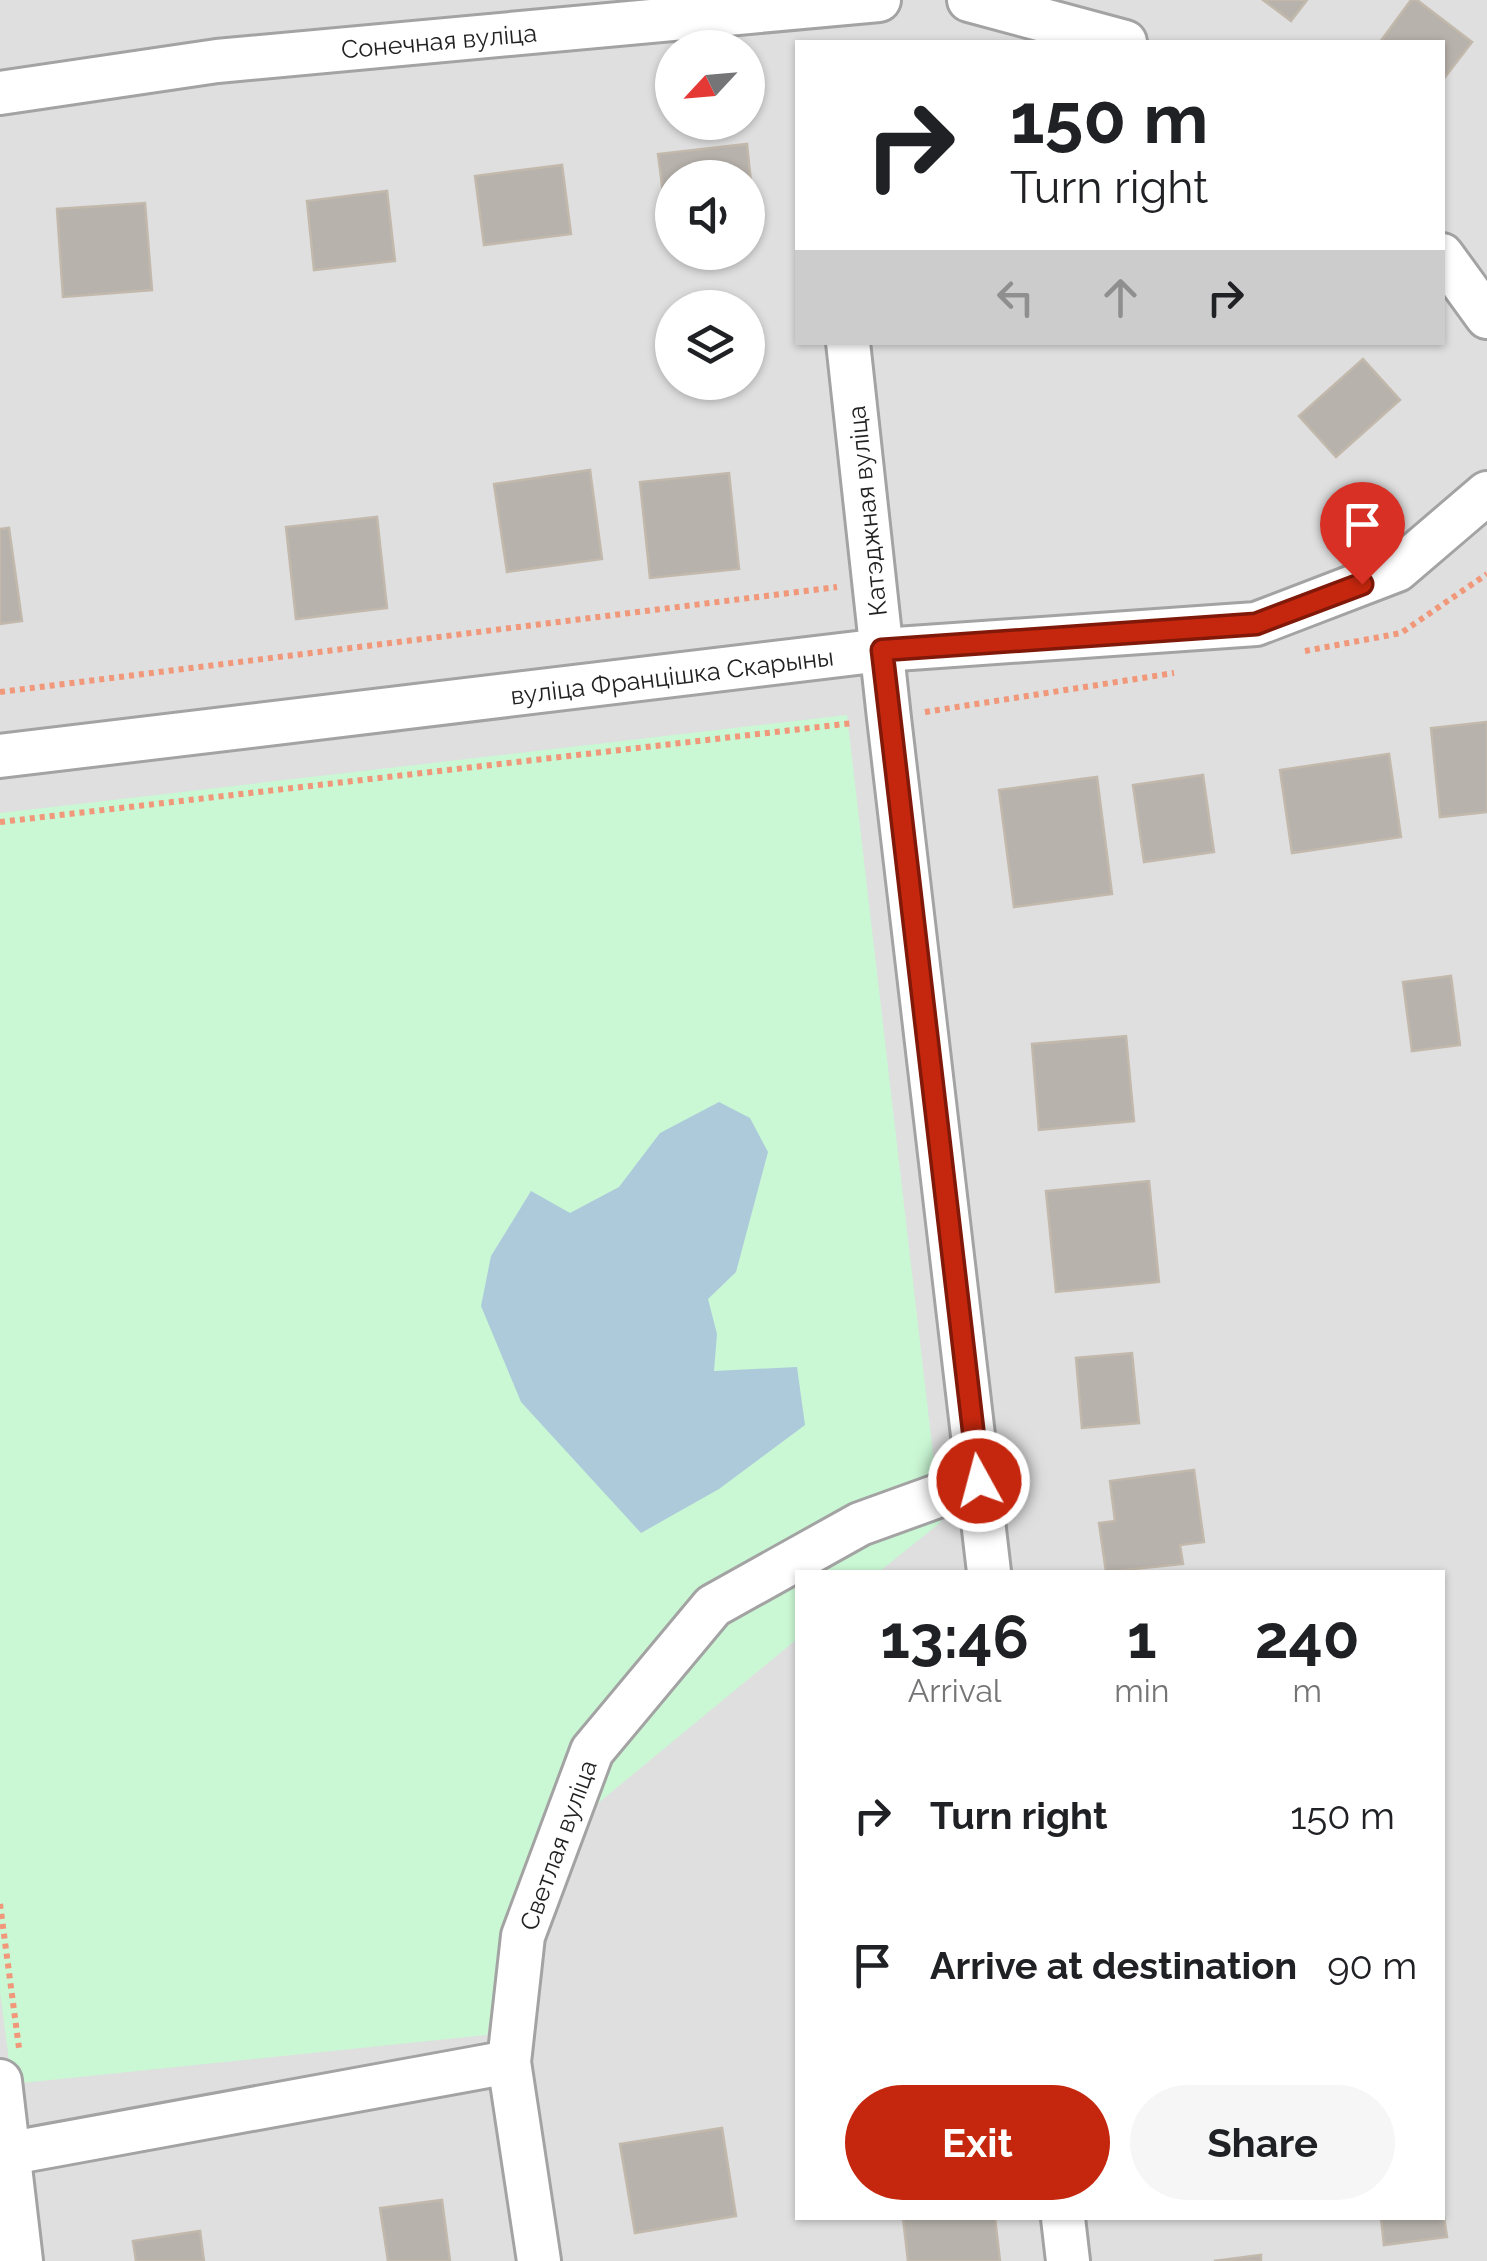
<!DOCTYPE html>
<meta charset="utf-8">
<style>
body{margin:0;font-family:Raleway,sans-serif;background:#f6f6f6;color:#202124;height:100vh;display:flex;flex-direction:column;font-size:38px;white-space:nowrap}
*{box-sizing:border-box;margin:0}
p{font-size:32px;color:#757577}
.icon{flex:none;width:55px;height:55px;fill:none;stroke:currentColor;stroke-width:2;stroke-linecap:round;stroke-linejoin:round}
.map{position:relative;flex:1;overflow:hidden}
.side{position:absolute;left:795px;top:1570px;width:650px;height:650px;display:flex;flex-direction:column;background:#fff;border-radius:0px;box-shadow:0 2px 8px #0004}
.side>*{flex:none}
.top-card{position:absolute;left:795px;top:40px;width:650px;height:305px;border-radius:0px;box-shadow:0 2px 8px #0004;background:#fff;color:#202124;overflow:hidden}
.needle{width:65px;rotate:244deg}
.tools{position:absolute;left:655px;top:30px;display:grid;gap:20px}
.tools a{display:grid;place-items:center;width:110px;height:110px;border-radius:50%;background:#fff;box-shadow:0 2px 8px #0004;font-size:50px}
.pin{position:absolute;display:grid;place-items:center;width:85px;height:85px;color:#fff;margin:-102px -42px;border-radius:50% 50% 50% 0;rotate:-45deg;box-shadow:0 0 10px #0007}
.pin .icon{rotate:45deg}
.me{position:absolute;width:110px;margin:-55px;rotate:353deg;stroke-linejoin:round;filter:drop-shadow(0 0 8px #0008)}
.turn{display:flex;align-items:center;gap:35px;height:210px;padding:0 50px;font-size:45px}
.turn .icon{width:130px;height:130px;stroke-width:2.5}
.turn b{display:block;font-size:70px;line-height:85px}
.lanes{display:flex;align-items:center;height:95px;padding:0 50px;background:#0003;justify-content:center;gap:50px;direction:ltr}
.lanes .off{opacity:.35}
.eta{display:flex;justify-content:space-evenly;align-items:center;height:170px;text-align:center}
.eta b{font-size:60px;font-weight:700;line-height:70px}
.button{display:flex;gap:20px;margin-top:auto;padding:20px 50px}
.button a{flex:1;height:115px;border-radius:60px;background:#c5270e;color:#fff;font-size:40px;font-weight:700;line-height:115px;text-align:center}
.button a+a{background:#f6f6f6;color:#202124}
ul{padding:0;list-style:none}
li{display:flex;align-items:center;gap:30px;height:150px;padding:0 50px}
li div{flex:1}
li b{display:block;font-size:38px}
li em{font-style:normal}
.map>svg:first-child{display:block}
.residential{fill:#dfdfdf;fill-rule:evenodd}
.park{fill:#caf7d4}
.water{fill:#adcadb}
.building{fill:#b7b2ab;stroke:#c2b9ac;stroke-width:2.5}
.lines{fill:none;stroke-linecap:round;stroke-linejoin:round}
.minor-casing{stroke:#a3a3a3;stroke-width:48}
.path{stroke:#f1977a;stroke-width:6;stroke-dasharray:5 5;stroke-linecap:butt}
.minor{stroke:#fff;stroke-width:42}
.route-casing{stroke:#801909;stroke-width:25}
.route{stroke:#c5270e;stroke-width:18}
.labels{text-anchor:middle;stroke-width:8;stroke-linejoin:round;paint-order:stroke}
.street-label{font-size:25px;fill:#222;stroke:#fff}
</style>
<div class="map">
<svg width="1487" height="2261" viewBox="0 0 1487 2261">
<rect width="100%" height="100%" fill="#f1efe9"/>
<!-- residential -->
<path class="residential" d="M0,0H1487V2261H0ZM798,42H1442V342H798ZM672,48H748V122H672ZM672,178H748V252H672ZM672,308H748V382H672ZM798,1572H1442V2218H798Z"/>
<!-- park -->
<path class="park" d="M847,715L941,1522L879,1572H798L797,1639L597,1804L506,1929L487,2035L12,2084L0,1992V813Z"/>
<!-- water -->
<path class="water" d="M719,1102L750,1118L768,1152L736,1272L708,1299L717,1334L714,1371L797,1367L805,1425L719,1489L641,1533L521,1402L481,1306L491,1256L531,1191L570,1213L619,1187L660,1133Z"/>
<!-- building -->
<g class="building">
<path d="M1263,0H1307L1291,21Z"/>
<path d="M1411,0H1417L1472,42L1442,81V42H1380Z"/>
<path d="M747,144L755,222L748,223V178H672V231L668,232L658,154Z"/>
<path d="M562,165L571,234L484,245L475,176Z"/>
<path d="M387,191L395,261L314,270L307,201Z"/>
<path d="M145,203L152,290L63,297L57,209Z"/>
<path d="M1363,359L1400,400L1336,457L1299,416Z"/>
<path d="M590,470L602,559L507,572L494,484Z"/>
<path d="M729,473L739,569L650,578L640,482Z"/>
<path d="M377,517L387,608L296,619L286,527Z"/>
<path d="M9,528L22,621L0,624V529Z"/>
<path d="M1487,722V812L1440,817L1431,728Z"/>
<path d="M1389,754L1401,837L1292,853L1280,770Z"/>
<path d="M1203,775L1214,852L1144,862L1133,785Z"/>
<path d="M1097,777L1112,894L1014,907L999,790Z"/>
<path d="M1451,976L1460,1045L1412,1051L1403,982Z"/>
<path d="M1126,1036L1134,1121L1039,1130L1032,1044Z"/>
<path d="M1149,1181L1159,1282L1056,1292L1046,1191Z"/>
<path d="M1132,1353L1139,1423L1082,1428L1076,1358Z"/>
<path d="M1194,1470L1204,1542L1180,1545L1183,1564L1106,1572L1099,1523L1115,1521L1110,1481Z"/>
<path d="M722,2128L736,2216L635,2233L620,2144Z"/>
<path d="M442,2200L450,2261H388L380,2208Z"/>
<path d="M1442,2204L1447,2237L1384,2245L1381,2218H1442Z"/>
<path d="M903,2218H995L1000,2261H908Z"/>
<path d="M200,2231L204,2261H136L133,2241Z"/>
<path d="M1261,2255V2261H1214Z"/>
</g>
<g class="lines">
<!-- minor casing -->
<g class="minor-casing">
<g id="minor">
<path d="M969,0L1125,42"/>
<path d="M0,93L217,61L879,0"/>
<path d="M1442,255L1487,317"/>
<path d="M848,342L889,718L989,1572"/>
<path d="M0,756L882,650L1256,624L1397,570L1487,493"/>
<path d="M0,2081L21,2261"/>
<path d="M0,2155L509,2062"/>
<path d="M1063,2218L1068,2261"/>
<path d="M539,2261L509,2062L523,1936L592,1751L713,1606L860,1524L979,1481"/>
</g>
</g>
<!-- path -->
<g class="path">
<path d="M1305,651L1401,633L1487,574"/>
<path d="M0,692L837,587"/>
<path d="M925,712L1174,673"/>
<path d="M0,822L853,723"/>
<path d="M0,1904L19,2048"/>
</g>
<!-- minor -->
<use href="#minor" class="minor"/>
</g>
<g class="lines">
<!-- route casing -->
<g class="route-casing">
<path id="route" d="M979,1481L882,650L1256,624L1362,584"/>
</g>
<!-- route -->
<use href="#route" class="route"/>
</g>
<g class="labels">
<!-- street labels -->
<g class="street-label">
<text transform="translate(439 41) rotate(-5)" y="9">Сонечная вуліца</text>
<text transform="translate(867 511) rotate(-96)" y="9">Катэджная вуліца</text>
<text transform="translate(672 676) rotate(-7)" y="9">вуліца Францішка Скарыны</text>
<text transform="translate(558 1845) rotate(-70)" y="9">Светлая вуліца</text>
</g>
</g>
</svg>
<div class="tools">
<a><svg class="needle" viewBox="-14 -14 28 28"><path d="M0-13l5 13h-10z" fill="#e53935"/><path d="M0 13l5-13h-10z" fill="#757577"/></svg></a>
<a><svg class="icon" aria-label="sound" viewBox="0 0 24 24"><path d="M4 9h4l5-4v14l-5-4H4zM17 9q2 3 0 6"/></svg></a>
<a><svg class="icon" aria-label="layers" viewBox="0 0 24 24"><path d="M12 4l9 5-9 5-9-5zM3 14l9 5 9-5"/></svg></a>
</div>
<div class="pin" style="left:1362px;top:584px;background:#d93025"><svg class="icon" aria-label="arrive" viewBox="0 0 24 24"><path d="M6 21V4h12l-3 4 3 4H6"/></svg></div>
<svg class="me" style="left:979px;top:1481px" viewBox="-20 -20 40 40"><circle r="17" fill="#c5270e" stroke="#fff" stroke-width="3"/><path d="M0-11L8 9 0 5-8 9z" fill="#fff"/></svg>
<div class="top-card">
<div class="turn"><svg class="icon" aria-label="right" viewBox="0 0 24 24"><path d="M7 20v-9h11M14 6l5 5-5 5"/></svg><div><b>150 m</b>Turn right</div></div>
<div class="lanes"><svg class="icon off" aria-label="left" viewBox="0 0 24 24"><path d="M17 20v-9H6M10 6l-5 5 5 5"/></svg><svg class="icon off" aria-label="ahead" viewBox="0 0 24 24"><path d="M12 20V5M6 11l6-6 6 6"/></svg><svg class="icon" aria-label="right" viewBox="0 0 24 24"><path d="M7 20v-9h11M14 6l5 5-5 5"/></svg></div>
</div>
<section class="side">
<div class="eta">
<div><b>13:46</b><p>Arrival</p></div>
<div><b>1</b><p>min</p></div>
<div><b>240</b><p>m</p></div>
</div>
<ul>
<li><svg class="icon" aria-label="right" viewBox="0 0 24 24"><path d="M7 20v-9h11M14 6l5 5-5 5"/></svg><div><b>Turn right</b></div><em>150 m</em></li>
<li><svg class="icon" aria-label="arrive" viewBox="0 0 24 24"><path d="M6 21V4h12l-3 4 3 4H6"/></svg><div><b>Arrive at destination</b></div><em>90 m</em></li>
</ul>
<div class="button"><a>Exit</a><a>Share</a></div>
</section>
</div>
